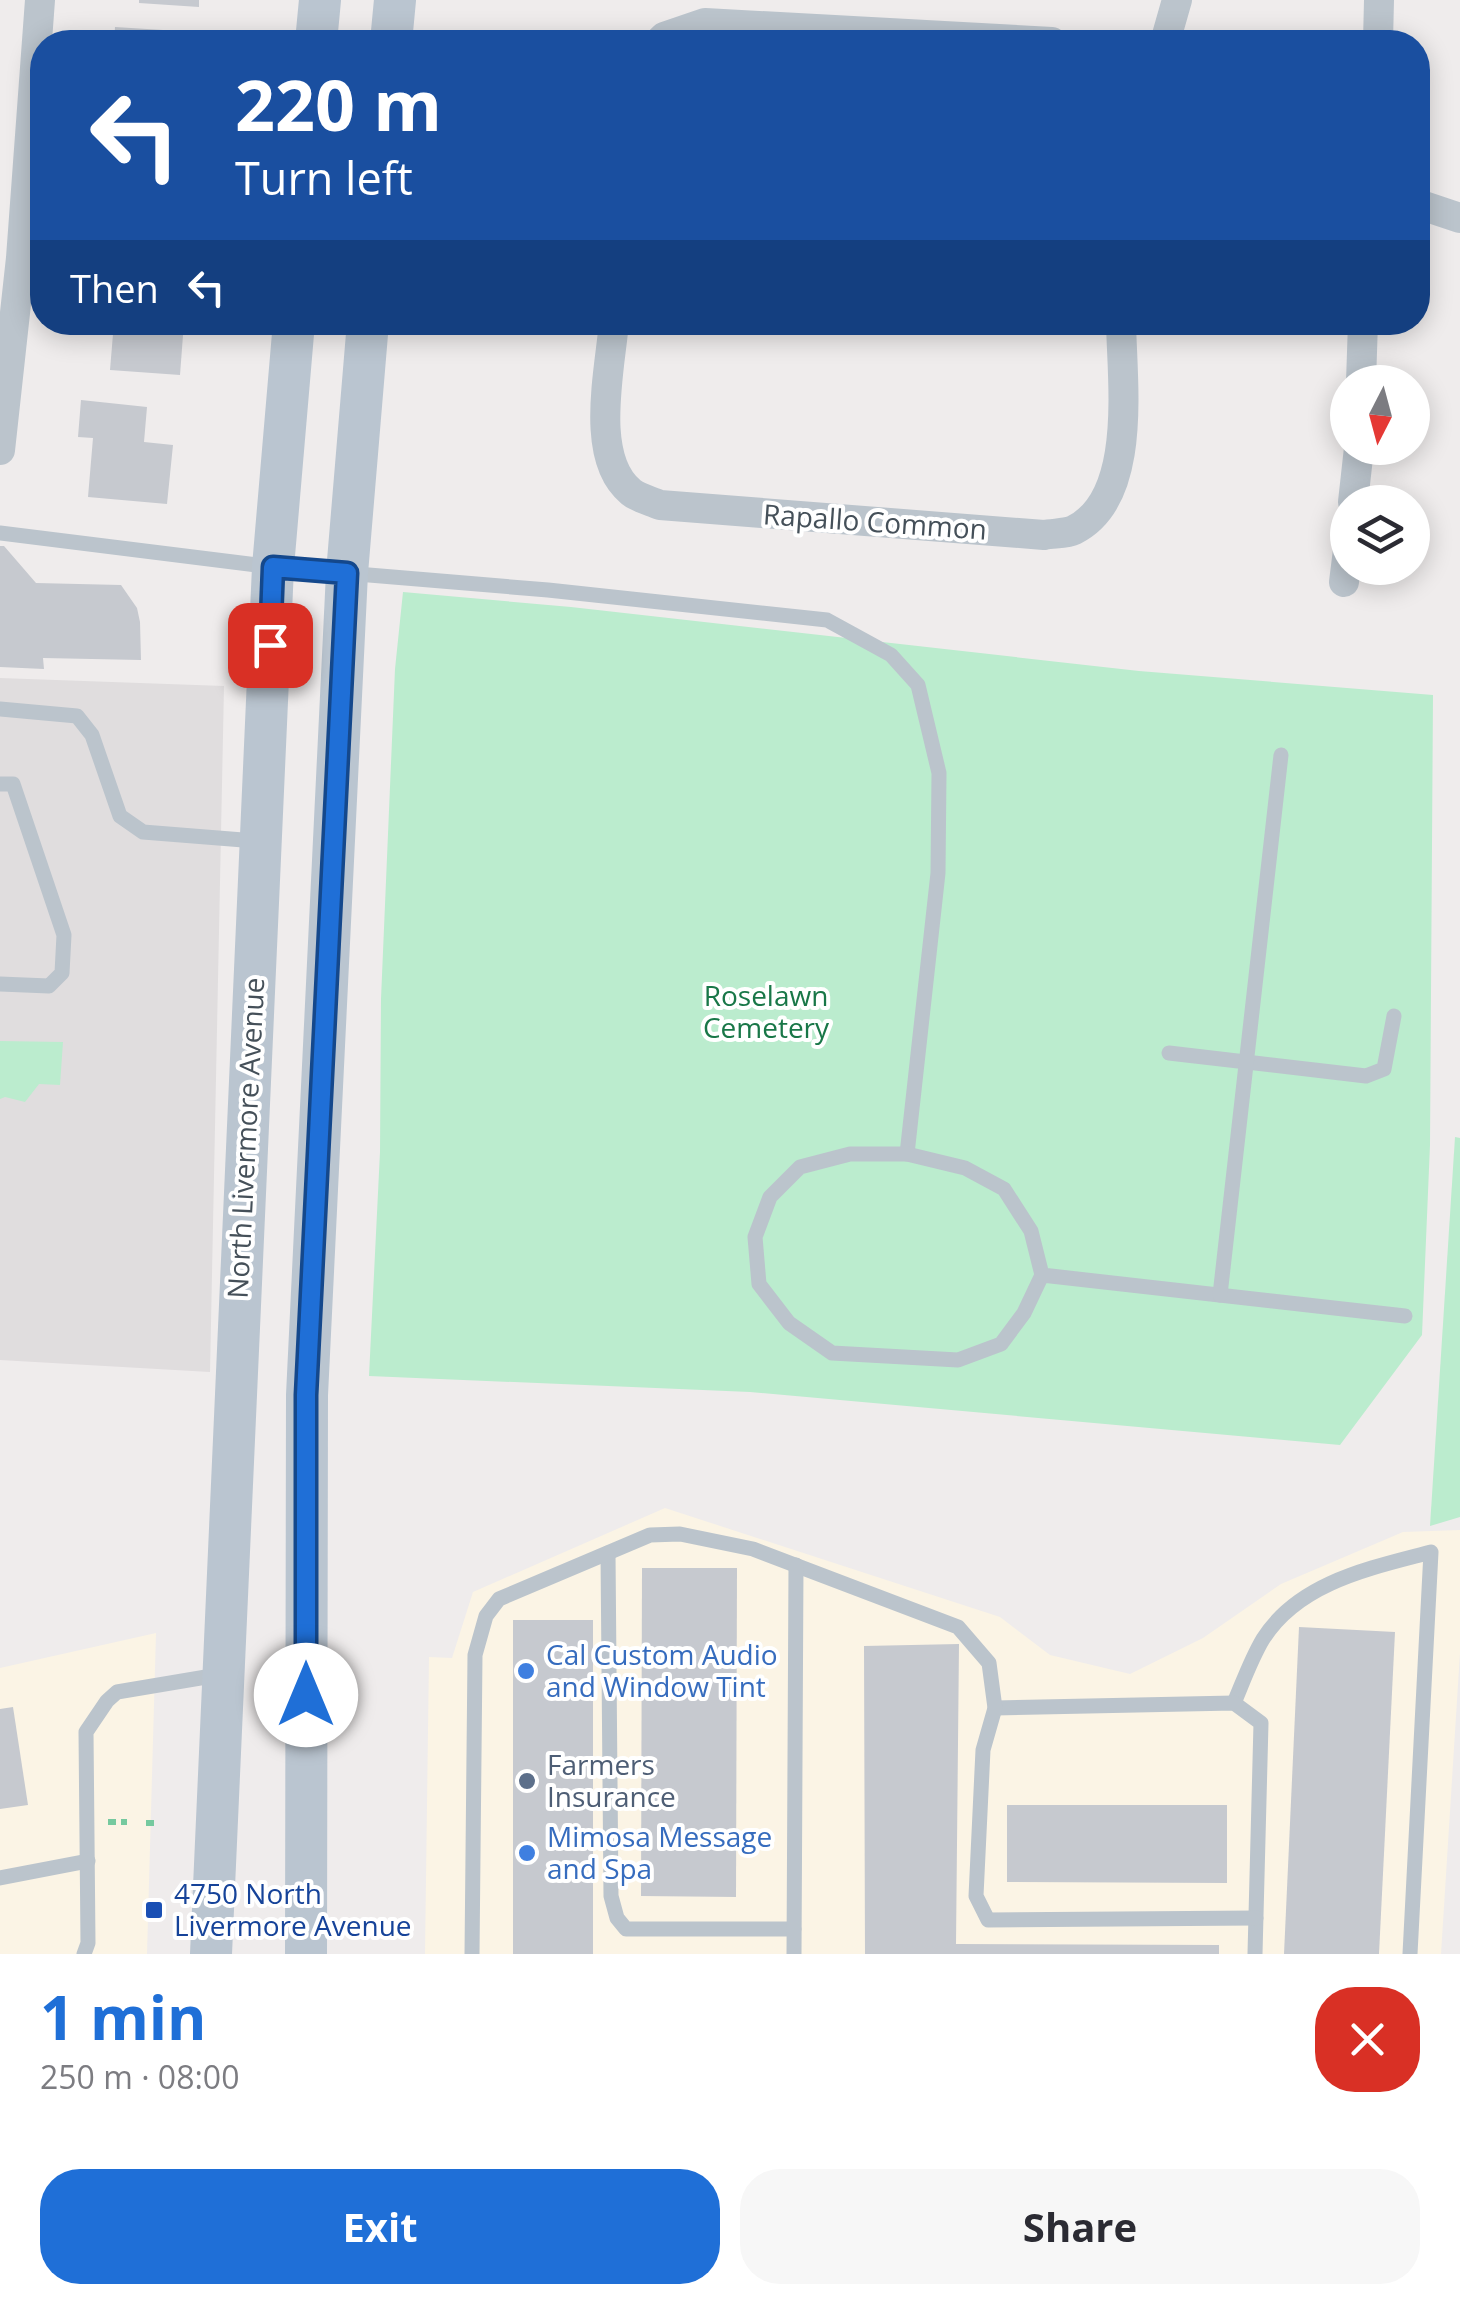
<!DOCTYPE html>
<meta charset="utf-8">
<style>
body{margin:0;font-family:"Open Sans",sans-serif;background:#f7f7f7;color:#2b2b33;height:100vh;display:flex;flex-direction:column;font-size:38px;white-space:nowrap}
*{box-sizing:border-box;margin:0}
p{font-size:32px;color:#7c7c81}
.icon{flex:none;width:55px;height:55px;fill:none;stroke:currentColor;stroke-width:2;stroke-linecap:round;stroke-linejoin:round}
.map{position:relative;height:1954px;overflow:hidden}
.drawer{display:flex;flex-direction:column;background:#fff;flex:1}
.drawer>*{flex:none}
.hud{position:absolute;left:30px;top:30px;width:1400px;height:305px;border-radius:40px;box-shadow:0 5px 25px #0003;background:#1a4fa0;color:#fff;overflow:hidden}
.needle{width:65px;rotate:186deg}
.fabs{position:absolute;left:1330px;top:365px;display:grid;gap:20px}
.fabs a{display:grid;place-items:center;width:100px;height:100px;border-radius:50%;background:#fff;box-shadow:0 5px 25px #0003;font-size:50px}
.pin{position:absolute;display:grid;place-items:center;width:85px;height:85px;color:#fff;margin:-42px;border-radius:20px;box-shadow:0 5px 15px #0006}
.me{position:absolute;width:110px;margin:-55px;rotate:0deg;stroke-linejoin:round;filter:drop-shadow(0 0 8px #0008)}
.turn{display:flex;align-items:center;gap:35px;height:210px;padding:0 40px;font-size:45px}
.turn .icon{width:130px;height:130px;stroke-width:2.5}
.turn b{display:block;font-size:70px;line-height:85px}
.then{display:flex;align-items:center;height:95px;padding:0 40px;background:#0003;gap:20px;font-size:38px}
.round{display:grid;place-items:center;flex:none;width:105px;height:105px;border-radius:40px;background:#f7f7f7}
.overview{display:flex;align-items:center;justify-content:space-between;height:170px;padding:0 40px}
h1{font-size:60px;font-weight:700;line-height:75px;color:#1f6fd7}
.cta{display:flex;gap:20px;margin-top:auto;padding:20px 40px}
.cta a{flex:1;height:115px;border-radius:40px;background:#1f6fd7;color:#fff;font-size:40px;font-weight:700;line-height:115px;text-align:center}
.cta a+a{background:#f7f7f7;color:#2b2b33}
.map>svg:first-child{display:block}
.commercial{fill:#fbf4e5}
.education{fill:#e0ddde}
.green{fill:#bbecce}
.building{fill:#c6c9cf}
.lines{fill:none;stroke-linecap:round;stroke-linejoin:round}
.path{stroke:#75c99f;stroke-width:6;stroke-dasharray:8 5;stroke-linecap:butt}
.service{stroke:#bbc4cc;stroke-width:15}
.minor{stroke:#bbc4cc;stroke-width:30}
.secondary{stroke:#bac5d0;stroke-width:42}
.route-casing{stroke:#14488c;stroke-width:25}
.route{stroke:#1f6fd7;stroke-width:18}
.shop-dot{fill:#3f7fe0;stroke:#fff;stroke-width:4}
.service-dot{fill:#5c6f8a;stroke:#fff;stroke-width:4}
.transit-dot{fill:#1a4fb4;stroke:#fff;stroke-width:4}
.labels{text-anchor:middle;stroke-width:8;stroke-linejoin:round;paint-order:stroke}
.street-label{font-size:28px;fill:#455059;stroke:#fff}
.park-label{font-size:28px;fill:#197748;stroke:#fff}
.shop-label{font-size:28px;fill:#366cbe;stroke:#fff;text-anchor:start}
.service-label{font-size:28px;fill:#4e5e75;stroke:#fff;text-anchor:start}
.transit-label{font-size:28px;fill:#164399;stroke:#fff;text-anchor:start}
</style>
<div class="map">
<svg width="1460" height="1954" viewBox="0 0 1460 1954">
<rect width="100%" height="100%" fill="#efecec"/>
<!-- commercial -->
<g class="commercial">
<path d="M665,1508L1000,1617L1050,1655L1130,1674L1203,1638L1281,1584L1403,1532L1460,1530V1653L1441,1954H425L429,1657L452,1658L473,1592Z"/>
<path d="M156,1633L147,1954H0V1668Z"/>
</g>
<!-- education -->
<path class="education" d="M0,678L224,686L210,1372L0,1360Z"/>
<!-- green -->
<g class="green">
<path d="M403,592L571,607L1139,671L1433,695L1430,1145L1422,1335L1340,1445L750,1392L369,1376L380,1152L381,999L395,669Z"/>
<path d="M0,1041L63,1042L60,1085L39,1084L25,1102L5,1097L0,1099Z"/>
<path d="M1455,1137L1460,1138V1517L1430,1526Z"/>
</g>
<!-- building -->
<g class="building">
<path d="M139,0H199V7L139,3Z"/>
<path d="M115,27L179,31V42H114Z"/>
<path d="M114,322H184L180,375L110,370Z"/>
<path d="M81,400L147,407L144,442L173,445L167,504L88,497L93,438L78,437Z"/>
<path d="M0,546H4L36,583L121,585L137,608L140,622L141,660L43,658L44,669L0,667Z"/>
<path d="M642,1568H737L736,1897L641,1896Z"/>
<rect x="513" y="1620" width="80" height="334"/>
<path d="M1299,1627L1395,1632L1379,1954H1284Z"/>
<path d="M959,1644L956,1944L1219,1945V1954H865L864,1646Z"/>
<path d="M13,1707L28,1805L0,1809V1709Z"/>
<path d="M1007,1805H1227V1883L1007,1882Z"/>
</g>
<g class="lines">
<!-- path -->
<g class="path">
<path d="M108,1822H127"/>
<path d="M146,1823H157"/>
</g>
<!-- service -->
<g class="service">
<path d="M0,533L273,567L548,590L827,620L891,655L918,685L939,773L938,873L907,1154"/>
<path d="M0,709L77,716L92,735L120,816L143,832L256,841"/>
<path d="M0,784H13L64,935L62,973L49,986L0,984"/>
<path d="M1169,1053L1366,1076L1384,1069L1394,1016"/>
<path d="M1042,1275L1024,1313L1001,1344L958,1360L832,1353L789,1323L759,1284L755,1237L770,1197L800,1167L850,1154H907L965,1168L1004,1189L1031,1231L1042,1275L1405,1316"/>
<path d="M1220,1295L1281,755"/>
<path d="M608,1553L611,1896L617,1918L626,1929H794"/>
<path d="M1234,1703C1243,1682 1251,1659 1263,1639C1299,1582 1371,1568 1431,1552L1410,1954"/>
<path d="M995,1708L1234,1703L1261,1723L1255,1954"/>
<path d="M0,1878L88,1861"/>
<path d="M84,1954L88,1943L86,1732L107,1701L117,1692L218,1675"/>
<path d="M472,1954L475,1655L486,1616L499,1599L650,1535L680,1534L753,1549L958,1627L989,1663L995,1708L983,1750L976,1896L988,1920L1256,1918"/>
<path d="M794,1954L796,1565"/>
</g>
<!-- minor -->
<g class="minor">
<path d="M659,42L664,37L705,23L1052,42"/>
<path d="M1165,42L1177,0"/>
<path d="M1378,42L1379,0"/>
<path d="M1418,204L1460,218"/>
<path d="M614,322C610,370 589,458 631,492C638,498 651,501 660,505L1044,535C1053,533 1066,534 1074,530C1138,498 1122,382 1121,322"/>
<path d="M1361,382L1363,322"/>
<path d="M0,450L21,258L40,0"/>
<path d="M1353,502L1359,448"/>
<path d="M1344,582L1348,550"/>
</g>
<!-- secondary -->
<g class="secondary">
<path d="M316,42L320,0"/>
<path d="M391,42L395,0"/>
<path d="M211,1954L273,567L294,322"/>
<path d="M306,1954L307,1395L347,573L368,322"/>
</g>
</g>
<g class="lines">
<!-- route casing -->
<g class="route-casing">
<path id="route" d="M270,645L273,567L347,573L306,1395V1695"/>
</g>
<!-- route -->
<use href="#route" class="route"/>
</g>
<!-- markers -->
<g class="shop-dot">
<circle cx="526" cy="1671" r="10"/>
<circle cx="527" cy="1853" r="10"/>
</g>
<circle class="service-dot" cx="527" cy="1781" r="10"/>
<rect class="transit-dot" x="144" y="1900" width="20" height="20" rx="5"/>
<g class="labels">
<!-- street labels -->
<g class="street-label">
<text transform="translate(875 522) rotate(4)" y="10">Rapallo Common</text>
<text transform="translate(246 1138) rotate(-87)" y="10">North Livermore Avenue</text>
</g>
<!-- park labels -->
<g class="park-label">
<text x="766" y="1006">Roselawn<tspan x="766" dy="32">Cemetery</tspan></text>
</g>
<!-- shop labels -->
<g class="shop-label">
<text x="546" y="1665">Cal Custom Audio<tspan x="546" dy="32">and Window Tint</tspan></text>
<text x="547" y="1847">Mimosa Message<tspan x="547" dy="32">and Spa</tspan></text>
</g>
<!-- service labels -->
<g class="service-label">
<text x="547" y="1775">Farmers<tspan x="547" dy="32">Insurance</tspan></text>
</g>
<!-- transit labels -->
<g class="transit-label">
<text x="174" y="1904">4750 North<tspan x="174" dy="32">Livermore Avenue</tspan></text>
</g>
</g>
</svg>
<div class="fabs">
<a><svg class="needle" viewBox="-14 -14 28 28"><path d="M0-13l5 13h-10z" fill="#e53935"/><path d="M0 13l5-13h-10z" fill="#7c7c81"/></svg></a>
<a><svg class="icon" aria-label="layers" viewBox="0 0 24 24"><path d="M12 4l9 5-9 5-9-5zM3 14l9 5 9-5"/></svg></a>
</div>
<div class="pin" style="left:270px;top:645px;background:#d93025"><svg class="icon" aria-label="arrive" viewBox="0 0 24 24"><path d="M6 21V4h12l-3 4 3 4H6"/></svg></div>
<svg class="me" style="left:306px;top:1695px" viewBox="-20 -20 40 40"><circle r="19" fill="#fff"/><path d="M0-13L10 11 0 6-10 11z" fill="#1f6fd7"/></svg>
<div class="hud">
<div class="turn"><svg class="icon" aria-label="left" viewBox="0 0 24 24"><path d="M17 20v-9H6M10 6l-5 5 5 5"/></svg><div><b>220 m</b>Turn left</div></div>
<div class="then">Then<svg class="icon" aria-label="left" viewBox="0 0 24 24"><path d="M17 20v-9H6M10 6l-5 5 5 5"/></svg></div>
</div>
</div>
<section class="drawer">
<div class="overview"><div><h1>1 min</h1><p>250 m · 08:00</p></div><a class="round" style="background:#d93025;color:#fff"><svg class="icon" aria-label="close" viewBox="0 0 24 24"><path d="M6 6l12 12M18 6L6 18"/></svg></a></div>
<div class="cta"><a>Exit</a><a>Share</a></div>
</section>
